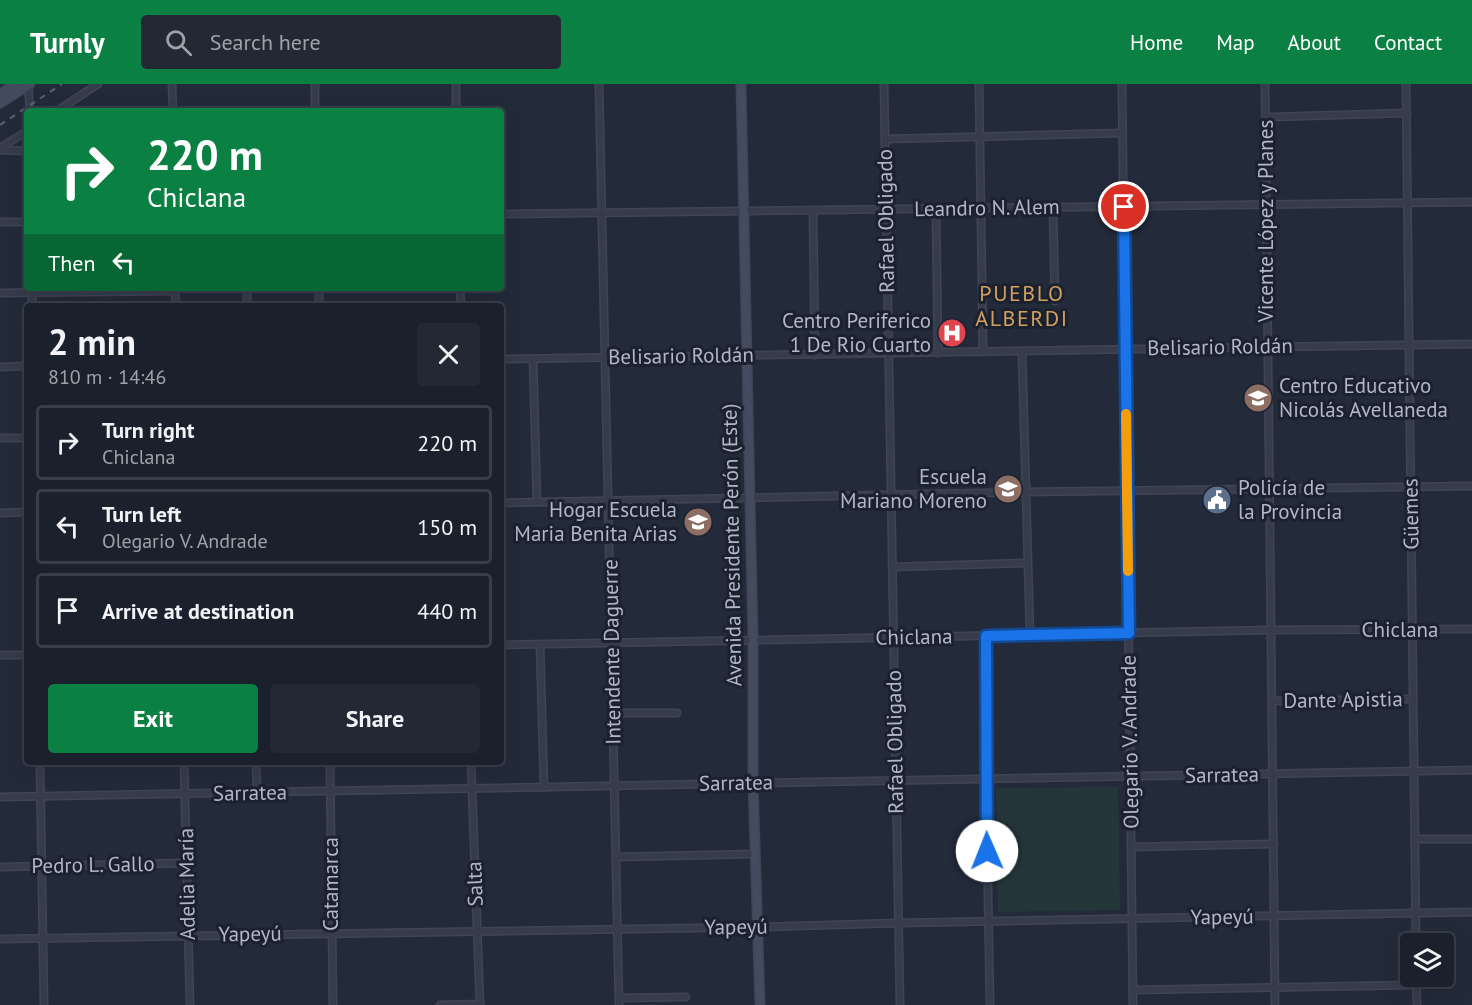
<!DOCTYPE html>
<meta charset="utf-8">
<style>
body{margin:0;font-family:"PT Sans",sans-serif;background:#232834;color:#f1f3f6;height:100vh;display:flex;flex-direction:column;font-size:22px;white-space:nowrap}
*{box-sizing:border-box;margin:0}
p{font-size:20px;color:#9fa3a9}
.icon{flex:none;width:33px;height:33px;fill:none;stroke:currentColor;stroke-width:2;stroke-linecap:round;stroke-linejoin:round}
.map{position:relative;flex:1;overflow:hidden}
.details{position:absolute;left:24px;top:219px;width:480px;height:462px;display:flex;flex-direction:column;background:#1a202c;border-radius:6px;box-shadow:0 6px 24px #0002,0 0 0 2px #383e48}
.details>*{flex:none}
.top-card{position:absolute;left:24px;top:24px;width:480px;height:183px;border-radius:6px;box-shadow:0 6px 24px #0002,0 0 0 2px #383e48;background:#0b8043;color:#fff;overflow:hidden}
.controls{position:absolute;left:1400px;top:849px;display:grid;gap:12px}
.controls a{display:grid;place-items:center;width:54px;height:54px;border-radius:6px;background:#1a202c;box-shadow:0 6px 24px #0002,0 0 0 2px #383e48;font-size:30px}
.pin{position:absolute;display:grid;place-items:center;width:51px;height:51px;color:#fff;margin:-26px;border:3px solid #fff;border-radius:50%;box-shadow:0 2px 6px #0007}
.me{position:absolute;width:66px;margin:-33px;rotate:359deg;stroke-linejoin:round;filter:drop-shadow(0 0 4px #0008)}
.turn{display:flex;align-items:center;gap:21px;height:126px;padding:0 24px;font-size:27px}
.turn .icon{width:78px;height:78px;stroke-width:2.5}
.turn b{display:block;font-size:42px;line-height:51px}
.then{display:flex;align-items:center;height:57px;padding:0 24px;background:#0003;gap:12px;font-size:22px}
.round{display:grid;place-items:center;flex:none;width:63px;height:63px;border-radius:6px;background:#232834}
.overview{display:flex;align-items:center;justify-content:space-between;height:102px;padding:0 24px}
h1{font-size:36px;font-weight:700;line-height:45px}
.cta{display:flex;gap:12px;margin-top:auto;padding:12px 24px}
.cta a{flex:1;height:69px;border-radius:6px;background:#0b8043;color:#fff;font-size:24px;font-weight:700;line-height:69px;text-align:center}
.cta a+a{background:#232834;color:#f1f3f6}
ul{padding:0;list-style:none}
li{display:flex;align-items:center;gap:18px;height:75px;margin:0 12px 9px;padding:0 12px;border:3px solid #383e48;border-radius:6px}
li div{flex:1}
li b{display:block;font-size:22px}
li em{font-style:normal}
header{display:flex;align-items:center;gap:36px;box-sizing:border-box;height:84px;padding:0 30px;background:#0b8043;color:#fff}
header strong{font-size:28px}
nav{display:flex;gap:33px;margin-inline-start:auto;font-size:21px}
.search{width:420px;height:54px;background:#232834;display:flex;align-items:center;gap:15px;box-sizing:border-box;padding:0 21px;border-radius:6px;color:#9fa3a9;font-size:22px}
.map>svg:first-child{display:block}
.pitch{fill:#25363b}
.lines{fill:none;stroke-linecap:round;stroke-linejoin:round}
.street-casing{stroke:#404554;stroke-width:9}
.secondary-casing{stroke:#404554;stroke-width:11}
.street{stroke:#363c4b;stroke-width:6}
.secondary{stroke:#444b5e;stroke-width:8}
.rail{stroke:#586072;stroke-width:2;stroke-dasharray:6 6;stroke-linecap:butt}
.route-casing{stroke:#114b97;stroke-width:15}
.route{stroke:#1a73e8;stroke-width:10}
.slow{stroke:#f59e0b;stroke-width:10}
.labels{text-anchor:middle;stroke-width:6;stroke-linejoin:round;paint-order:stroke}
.street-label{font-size:21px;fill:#b2b7c7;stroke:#1c212f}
.poi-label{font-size:21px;fill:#b2b7c7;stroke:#1c212f;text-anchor:end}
.neighbourhood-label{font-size:22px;letter-spacing:1.5px;fill:#d2a061;stroke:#1c212f}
</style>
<header>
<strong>Turnly</strong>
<div class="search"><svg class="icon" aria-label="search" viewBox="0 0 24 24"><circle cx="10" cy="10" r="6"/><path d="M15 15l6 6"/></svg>Search here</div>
<nav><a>Home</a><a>Map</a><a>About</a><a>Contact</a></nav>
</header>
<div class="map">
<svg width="1472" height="921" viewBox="0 0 1472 921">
<rect width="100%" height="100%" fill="#232a3a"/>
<!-- pitch -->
<path class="pitch" d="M1118,703L1120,826L998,828L996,704Z"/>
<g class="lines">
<!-- street casing -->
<g class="street-casing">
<g id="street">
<path d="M28,0L30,27"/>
<path d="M172,0L173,27"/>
<path d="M315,0V27"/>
<path d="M456,0V27"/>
<path d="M599,0L619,921"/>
<path d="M884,0L900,921"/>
<path d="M979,0L983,268"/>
<path d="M1122,0L1133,921"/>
<path d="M1265,0L1275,921"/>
<path d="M1406,0L1416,860"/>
<path d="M57,27L98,0"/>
<path d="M1266,33L1407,29"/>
<path d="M885,55L1122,49"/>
<path d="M0,64L27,47"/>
<path d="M0,66L27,67"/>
<path d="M1053,124L1055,217"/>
<path d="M936,125L938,269"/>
<path d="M813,126L815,271"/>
<path d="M501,130L1472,118"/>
<path d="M0,138H27"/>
<path d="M32,204V222"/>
<path d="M247,204V222"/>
<path d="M319,204V222"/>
<path d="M460,204L461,222"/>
<path d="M175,205L176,222"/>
<path d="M0,209L175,207"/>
<path d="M1022,268L1030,550"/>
<path d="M501,275L1472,260"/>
<path d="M533,275L537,418"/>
<path d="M0,283L27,282"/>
<path d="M0,354H27"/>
<path d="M501,419L1026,408L1472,402"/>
<path d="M0,429L27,428"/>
<path d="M892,483L1028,479"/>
<path d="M986,552V696L990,921"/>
<path d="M540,560L544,704"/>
<path d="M501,561L1271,546L1472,545"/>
<path d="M0,571H27"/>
<path d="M1272,617L1413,615"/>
<path d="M613,629H677"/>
<path d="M40,678L44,921"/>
<path d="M184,678L190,921"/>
<path d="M256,678L257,709"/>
<path d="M330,678L333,921"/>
<path d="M471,678L480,921"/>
<path d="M0,713L1472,686"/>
<path d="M1415,755H1472"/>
<path d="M1131,763L1274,760"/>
<path d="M616,773L755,770"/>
<path d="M0,783L186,779"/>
<path d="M0,855L758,843L898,839L1472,828"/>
<path d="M1416,892L1417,921"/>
<path d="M1133,906L1416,901"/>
<path d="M619,914L686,913"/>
<path d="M440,921L480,920"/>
</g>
</g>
<!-- secondary casing -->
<g class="secondary-casing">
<g id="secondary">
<path d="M741,0L753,555V698L760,921"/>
<path d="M0,10L15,0"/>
<path d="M0,19L30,0"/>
</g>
</g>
<!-- street -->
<use href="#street" class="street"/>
<!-- secondary -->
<use href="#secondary" class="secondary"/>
<!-- rail -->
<path class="rail" d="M0,41L62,0"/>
</g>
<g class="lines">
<!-- route casing -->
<g class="route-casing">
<path id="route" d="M987,767L986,552L1129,549L1124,123"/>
</g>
<!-- route -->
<use href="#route" class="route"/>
<!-- slow -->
<path class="slow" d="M1126,330L1128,487"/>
</g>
<!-- icons -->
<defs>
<g id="hospital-disc" transform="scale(1.5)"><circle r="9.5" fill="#e0444e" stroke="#1c212f"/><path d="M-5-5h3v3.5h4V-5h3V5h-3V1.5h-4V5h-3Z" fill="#fff"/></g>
<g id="school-disc" transform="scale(1.5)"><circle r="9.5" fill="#8d6e63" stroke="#1c212f"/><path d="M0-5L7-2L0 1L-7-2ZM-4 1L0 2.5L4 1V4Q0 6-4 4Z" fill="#fff"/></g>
<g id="civic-disc" transform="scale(1.5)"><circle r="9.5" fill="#5c6f8a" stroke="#1c212f"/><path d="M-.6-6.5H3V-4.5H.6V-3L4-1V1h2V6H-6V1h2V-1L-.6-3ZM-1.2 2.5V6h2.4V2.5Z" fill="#fff"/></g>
</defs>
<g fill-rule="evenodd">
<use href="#hospital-disc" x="952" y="249"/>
<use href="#school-disc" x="1258" y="314"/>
<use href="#school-disc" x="1008" y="405"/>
<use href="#civic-disc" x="1217" y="416"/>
<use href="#school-disc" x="698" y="438"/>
</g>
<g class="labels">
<!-- street labels -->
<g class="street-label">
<text transform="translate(987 124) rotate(-1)" y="7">Leandro N. Alem</text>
<text transform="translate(886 137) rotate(-91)" y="7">Rafael Obligado</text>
<text transform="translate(1266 137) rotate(-90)" y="7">Vicente López y Planes</text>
<text transform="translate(1220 263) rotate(-1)" y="7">Belisario Roldán</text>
<text transform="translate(681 272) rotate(-1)" y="7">Belisario Roldán</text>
<text transform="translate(1411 430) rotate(-91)" y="7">Güemes</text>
<text transform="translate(732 461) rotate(-91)" y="7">Avenida Presidente Perón (Este)</text>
<text x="1400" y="553">Chiclana</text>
<text transform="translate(914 553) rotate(-1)" y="7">Chiclana</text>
<text transform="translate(612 568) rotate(-91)" y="7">Intendente Daguerre</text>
<text transform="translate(1343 616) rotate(-1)" y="7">Dante Apistia</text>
<text transform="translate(895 658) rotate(-91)" y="7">Rafael Obligado</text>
<text transform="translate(1130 658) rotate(-91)" y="7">Olegario V. Andrade</text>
<text transform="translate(1222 691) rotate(-1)" y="7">Sarratea</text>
<text transform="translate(736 699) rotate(-1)" y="7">Sarratea</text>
<text transform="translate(250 709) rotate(-1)" y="7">Sarratea</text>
<text transform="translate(93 781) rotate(-1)" y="7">Pedro L. Gallo</text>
<text transform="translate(187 800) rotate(-91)" y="7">Adelia María</text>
<text transform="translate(331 800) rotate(-90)" y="7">Catamarca</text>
<text transform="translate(475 800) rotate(-92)" y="7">Salta</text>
<text transform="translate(1222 833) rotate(-1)" y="7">Yapeyú</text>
<text transform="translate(736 843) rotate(-1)" y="7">Yapeyú</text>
<text transform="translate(250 850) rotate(-1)" y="7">Yapeyú</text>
</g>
<!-- poi labels -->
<g class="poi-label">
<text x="931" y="244">Centro Periferico<tspan x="931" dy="24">1 De Rio Cuarto</tspan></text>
<text x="1279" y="309" text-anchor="start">Centro Educativo<tspan x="1279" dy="24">Nicolás Avellaneda</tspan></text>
<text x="987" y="400">Escuela<tspan x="987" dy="24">Mariano Moreno</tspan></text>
<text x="1238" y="411" text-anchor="start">Policía de<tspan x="1238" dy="24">la Provincia</tspan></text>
<text x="677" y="433">Hogar Escuela<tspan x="677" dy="24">Maria Benita Arias</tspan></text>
</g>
<!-- neighbourhood labels -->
<g class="neighbourhood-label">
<text x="1022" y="217">PUEBLO<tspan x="1022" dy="25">ALBERDI</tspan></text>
</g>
</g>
</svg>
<div class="controls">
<a><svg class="icon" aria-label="layers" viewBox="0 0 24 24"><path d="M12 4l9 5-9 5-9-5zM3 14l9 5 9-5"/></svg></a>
</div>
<div class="pin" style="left:1124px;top:123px;background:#d93025"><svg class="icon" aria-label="arrive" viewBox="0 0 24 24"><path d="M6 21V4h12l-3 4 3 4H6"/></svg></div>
<svg class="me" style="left:987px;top:767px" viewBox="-20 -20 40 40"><circle r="19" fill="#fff"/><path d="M0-13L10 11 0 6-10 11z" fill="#1a73e8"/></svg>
<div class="top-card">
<div class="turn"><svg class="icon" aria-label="right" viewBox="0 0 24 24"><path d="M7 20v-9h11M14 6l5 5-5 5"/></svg><div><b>220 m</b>Chiclana</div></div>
<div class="then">Then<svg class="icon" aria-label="left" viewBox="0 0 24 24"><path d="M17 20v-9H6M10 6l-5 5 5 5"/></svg></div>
</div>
<section class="details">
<div class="overview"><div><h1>2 min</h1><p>810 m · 14:46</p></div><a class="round"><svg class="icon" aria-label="close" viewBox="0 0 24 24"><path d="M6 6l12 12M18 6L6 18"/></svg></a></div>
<ul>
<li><svg class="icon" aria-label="right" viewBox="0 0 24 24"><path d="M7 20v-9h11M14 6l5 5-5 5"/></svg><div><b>Turn right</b><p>Chiclana</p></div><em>220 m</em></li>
<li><svg class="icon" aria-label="left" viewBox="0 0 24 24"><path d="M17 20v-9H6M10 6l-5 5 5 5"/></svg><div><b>Turn left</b><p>Olegario V. Andrade</p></div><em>150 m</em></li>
<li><svg class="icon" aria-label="arrive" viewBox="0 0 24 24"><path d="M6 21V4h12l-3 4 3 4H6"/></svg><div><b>Arrive at destination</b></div><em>440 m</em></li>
</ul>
<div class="cta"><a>Exit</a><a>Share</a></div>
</section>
</div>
